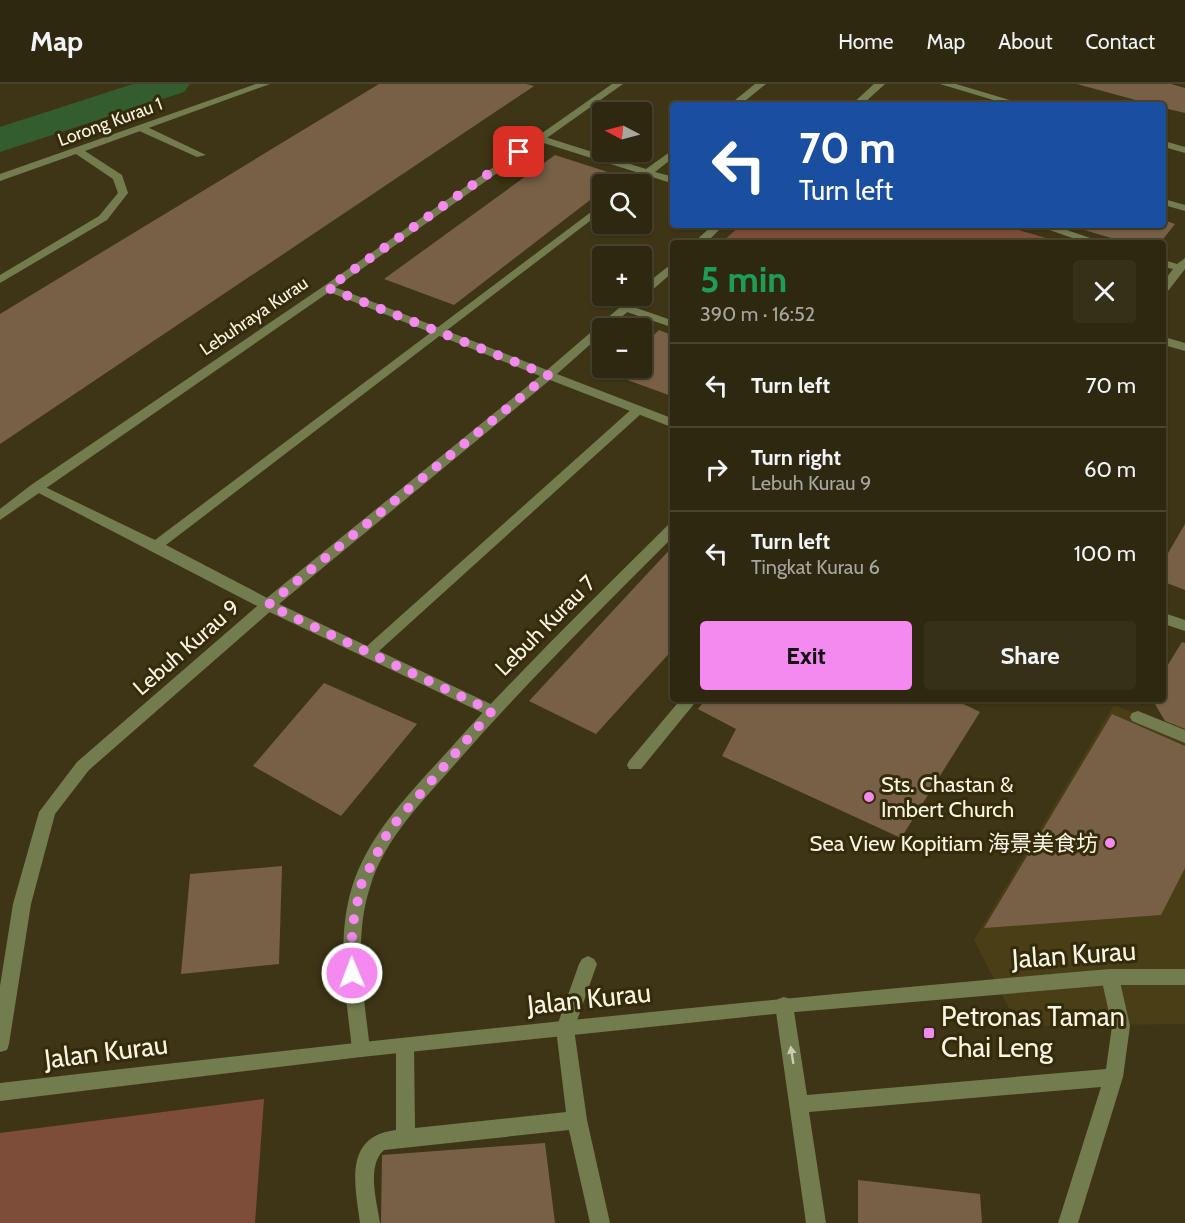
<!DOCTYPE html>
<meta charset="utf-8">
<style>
body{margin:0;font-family:Cabin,"Noto Sans SC",sans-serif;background:#363019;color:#f1f3f6;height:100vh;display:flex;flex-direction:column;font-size:22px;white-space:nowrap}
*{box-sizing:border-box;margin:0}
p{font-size:20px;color:#a7a69f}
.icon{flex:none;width:33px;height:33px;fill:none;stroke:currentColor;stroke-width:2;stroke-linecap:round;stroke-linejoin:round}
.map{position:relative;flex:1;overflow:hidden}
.side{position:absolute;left:670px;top:156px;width:496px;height:462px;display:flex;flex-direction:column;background:#2e2810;border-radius:6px;box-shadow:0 2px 4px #0004,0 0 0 2px #494430}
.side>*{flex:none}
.hud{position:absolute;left:670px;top:18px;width:496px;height:126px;border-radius:6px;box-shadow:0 2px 4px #0004,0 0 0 2px #494430;background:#1a4fa0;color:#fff;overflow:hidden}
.needle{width:39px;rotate:276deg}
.fabs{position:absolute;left:592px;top:18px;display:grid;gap:12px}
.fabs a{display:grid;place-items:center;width:60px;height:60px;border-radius:6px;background:#2e2810;box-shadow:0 2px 4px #0004,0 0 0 2px #494430;font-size:30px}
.pin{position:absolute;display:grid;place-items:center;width:51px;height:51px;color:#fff;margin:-26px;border-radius:12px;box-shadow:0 3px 9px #0006}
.me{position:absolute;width:66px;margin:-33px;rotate:359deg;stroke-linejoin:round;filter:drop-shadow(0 0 4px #0008)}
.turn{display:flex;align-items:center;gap:21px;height:126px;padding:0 30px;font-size:27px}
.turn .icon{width:78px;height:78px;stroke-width:2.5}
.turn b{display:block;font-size:42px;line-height:51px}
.round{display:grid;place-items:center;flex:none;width:63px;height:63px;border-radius:6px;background:#363019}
.head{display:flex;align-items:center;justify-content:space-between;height:102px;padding:0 30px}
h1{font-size:36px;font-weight:700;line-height:45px;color:#1e9e55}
.cta{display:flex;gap:12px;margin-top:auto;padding:12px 30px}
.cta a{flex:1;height:69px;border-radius:6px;background:#f489f0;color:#111;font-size:24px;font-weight:700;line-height:69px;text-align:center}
.cta a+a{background:#363019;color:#f1f3f6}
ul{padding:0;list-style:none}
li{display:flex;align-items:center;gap:18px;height:84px;padding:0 30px;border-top:2px solid #494430}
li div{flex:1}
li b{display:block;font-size:22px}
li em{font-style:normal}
header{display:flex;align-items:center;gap:36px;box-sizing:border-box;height:84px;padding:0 30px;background:#2e2810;border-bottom:2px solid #494430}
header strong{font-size:28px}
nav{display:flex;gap:33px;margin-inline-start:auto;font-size:21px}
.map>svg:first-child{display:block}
.built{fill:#4a3e17}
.green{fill:#7e4d39}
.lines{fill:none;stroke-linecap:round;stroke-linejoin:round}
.river{fill:#335d2f;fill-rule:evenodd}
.building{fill:#786047}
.service{fill:#737c4f;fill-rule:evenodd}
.minor{fill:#737c4f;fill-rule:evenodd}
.tertiary{fill:#737c4f;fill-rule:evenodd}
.oneway{fill:#cbcbaf}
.route{stroke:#f489f0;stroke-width:10;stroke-dasharray:0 18}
.poi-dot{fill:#f489f0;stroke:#342b0b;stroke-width:2}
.labels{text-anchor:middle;stroke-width:6;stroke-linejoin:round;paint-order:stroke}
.far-street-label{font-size:18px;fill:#faf5e3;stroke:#342b0b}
.street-label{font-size:22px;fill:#faf5e3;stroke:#342b0b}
.poi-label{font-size:22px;fill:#faf5e3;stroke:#342b0b;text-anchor:start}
.near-street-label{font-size:27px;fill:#faf5e3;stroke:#342b0b}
.near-poi-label{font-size:27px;fill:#faf5e3;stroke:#342b0b;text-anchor:start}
</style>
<header>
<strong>Map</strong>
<nav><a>Home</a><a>Map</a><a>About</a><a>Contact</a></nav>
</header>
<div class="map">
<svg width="1185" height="1139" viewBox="0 0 1185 1139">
<rect width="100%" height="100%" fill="#3e3516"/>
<!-- built -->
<path class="built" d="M1114,621L1185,651V940L1018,942L974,856Z"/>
<!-- green -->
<g class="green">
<path d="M741,141H1002L1063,159H721Z"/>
<path d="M264,1015L255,1139H0V1049Z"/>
</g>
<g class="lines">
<!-- river -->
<path class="river" d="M133,0H190L184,8L0,68V43Z"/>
</g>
<!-- building -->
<g class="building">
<path d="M379,0H526L534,2L0,360V230Z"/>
<path d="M1077,0H1171L1185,4V29L1164,24V21H1154Z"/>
<path d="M555,71L620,92L610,100H603V106L454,221L384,195Z"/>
<path d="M1164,136L1175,140L1160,159H1128L1071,142L1164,141Z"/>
<path d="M659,246L674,252V313L611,290L618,284H642V262Z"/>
<path d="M1185,440V506L1164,498V476Z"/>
<path d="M674,461V564L596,650L529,617Z"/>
<path d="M1182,558L1185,559V645L1165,637L1152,615H1164V587Z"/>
<path d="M324,599L417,640L341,732L253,682Z"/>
<path d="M706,615H953L980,628L901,754L722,672L736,645L698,625Z"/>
<path d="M1112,630L1185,662V784L1161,831L984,844Z"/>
<path d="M282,782L279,880L181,890L190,790Z"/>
<path d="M545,1059L555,1139H381L382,1071Z"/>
<path d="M858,1096L980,1110L982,1139H858Z"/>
</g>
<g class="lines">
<!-- service -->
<g class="service">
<path d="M755,0H766L740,21H729Z"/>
<path d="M137,42H145L206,71L197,73L137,46Z"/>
<path d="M534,52H542L646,85L674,65V73L655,88L674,93V100L649,92L638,100H627L639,89L534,56Z"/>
<path d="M1164,115L1185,121V127L1164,121Z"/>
<path d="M603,119V127L166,461L273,517L367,562L634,323H642L644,326L642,329L379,567L497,623L500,627L497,631H487L263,525L29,404L36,400L41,401L155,456Z"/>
<path d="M625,220L674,237V244L621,226L619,224Z"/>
<path d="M1164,253L1185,259V267L1164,261Z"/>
<path d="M681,615H698L641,685H629L627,681L629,677Z"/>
<path d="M1138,627L1185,646V659L1132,637L1130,633L1132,629Z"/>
<path d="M588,872L594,875L597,880L574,945L587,1036L610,1139H590L569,1046L384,1066C366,1082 377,1118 380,1139H360C355,1101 343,1052 396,1046V962L398,956L405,954L412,956L414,962L415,1044L566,1028L556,945L579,880L582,875Z"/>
<path d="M1110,885L1116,888L1119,893L1130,942L1123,993L1078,1139H1058L1101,1003L809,1028L826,1139H806L775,921L778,915L784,913L790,915L793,921L807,1011L1106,985L1112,942L1101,893L1104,888Z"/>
</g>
<!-- minor -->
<g class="minor">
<path d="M256,0H270L85,67L122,91L128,109L107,136L0,199V191L99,132L118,109L113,95L76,70L0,97V90Z"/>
<path d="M874,0H885L862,21H851Z"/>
<path d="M940,0H956L1026,21H1010Z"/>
<path d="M1164,57L1185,63V69L1164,63Z"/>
<path d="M713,141H724L706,159H693Z"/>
<path d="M1035,141H1052L1105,159H1087Z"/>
<path d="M1185,174V185L1168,207L1164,208V197L1173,185L1164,183V176L1177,180Z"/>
<path d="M674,178V187L609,244H603V249L557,290L674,335V344L550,296L273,525L89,686L55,730L31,820L9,960L7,966L0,968V902L13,820L39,728L77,678L263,517L540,292L324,206V202H332L547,286L633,212H642V203Z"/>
<path d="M674,439V452C600,526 526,599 457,678C424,716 385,753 370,803C353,856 364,912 370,965L368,971L361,973L354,971L352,965C346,912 336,856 352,803C369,749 411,708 448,667C518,588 594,515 669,440Z"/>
<path d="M1164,529L1185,536V547L1164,540Z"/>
</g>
<!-- tertiary -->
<g class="tertiary">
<path d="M612,0H623L332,206L0,436V425L31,401L324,202Z"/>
<path d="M1110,885H1185V901H1110L784,929L361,973L0,1017V999C370,956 739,917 1110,885Z"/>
</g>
</g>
<!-- one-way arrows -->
<defs><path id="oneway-solid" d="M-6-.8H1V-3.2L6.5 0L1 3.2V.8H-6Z" transform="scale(1.5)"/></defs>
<use class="oneway" href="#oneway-solid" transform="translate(792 971) rotate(-99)"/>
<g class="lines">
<!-- route -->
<path class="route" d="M352,889V844L361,801L389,746L492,627L268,521L548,291L328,204L519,68"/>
</g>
<!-- markers -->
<g class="poi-dot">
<circle cx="869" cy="713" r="6"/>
<circle cx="1110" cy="759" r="6"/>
<rect x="923" y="943" width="12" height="12" rx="3"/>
</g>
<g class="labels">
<!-- far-street labels -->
<g class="far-street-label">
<text transform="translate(110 38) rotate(-20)" y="6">Lorong Kurau 1</text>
<text transform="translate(254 232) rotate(-34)" y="6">Lebuhraya Kurau</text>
</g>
<!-- street labels -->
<g class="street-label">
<text transform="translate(545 541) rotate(-45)" y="8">Lebuh Kurau 7</text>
<text transform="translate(186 563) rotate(-41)" y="8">Lebuh Kurau 9</text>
</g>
<!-- poi labels -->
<g class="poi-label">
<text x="881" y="708">Sts. Chastan &amp;<tspan x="881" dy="25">Imbert Church</tspan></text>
<text x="1098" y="767" text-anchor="end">Sea View Kopitiam 海景美食坊</text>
</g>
<!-- near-street labels -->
<g class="near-street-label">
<text transform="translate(1074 871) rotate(-4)" y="9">Jalan Kurau</text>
<text transform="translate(589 915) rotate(-6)" y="9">Jalan Kurau</text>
<text transform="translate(106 968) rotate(-7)" y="9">Jalan Kurau</text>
</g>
<!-- near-poi labels -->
<g class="near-poi-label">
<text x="941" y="942">Petronas Taman<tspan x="941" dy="31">Chai Leng</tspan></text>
</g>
</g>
</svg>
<div class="fabs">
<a><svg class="needle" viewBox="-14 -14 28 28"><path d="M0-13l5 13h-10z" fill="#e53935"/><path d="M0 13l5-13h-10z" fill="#a7a69f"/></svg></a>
<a><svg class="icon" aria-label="search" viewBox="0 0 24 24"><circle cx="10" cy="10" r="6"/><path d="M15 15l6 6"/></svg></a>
<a>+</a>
<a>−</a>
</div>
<div class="pin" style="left:519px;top:68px;background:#d93025"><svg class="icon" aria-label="arrive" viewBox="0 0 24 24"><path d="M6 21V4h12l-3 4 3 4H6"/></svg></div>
<svg class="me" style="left:352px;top:889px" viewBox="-20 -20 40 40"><circle r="17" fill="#f489f0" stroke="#fff" stroke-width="3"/><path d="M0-11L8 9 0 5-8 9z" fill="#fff"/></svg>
<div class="hud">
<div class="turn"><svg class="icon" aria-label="left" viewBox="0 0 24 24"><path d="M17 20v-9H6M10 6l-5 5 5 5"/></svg><div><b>70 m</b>Turn left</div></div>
</div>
<section class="side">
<div class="head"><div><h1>5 min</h1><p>390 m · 16:52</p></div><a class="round"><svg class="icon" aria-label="close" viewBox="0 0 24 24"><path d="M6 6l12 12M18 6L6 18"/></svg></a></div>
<ul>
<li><svg class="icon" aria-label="left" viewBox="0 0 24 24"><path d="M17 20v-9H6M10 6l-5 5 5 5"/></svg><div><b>Turn left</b></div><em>70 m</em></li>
<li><svg class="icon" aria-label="right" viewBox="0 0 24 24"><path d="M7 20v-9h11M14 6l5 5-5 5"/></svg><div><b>Turn right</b><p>Lebuh Kurau 9</p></div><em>60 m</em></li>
<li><svg class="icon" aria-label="left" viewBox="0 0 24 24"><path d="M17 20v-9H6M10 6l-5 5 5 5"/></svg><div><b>Turn left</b><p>Tingkat Kurau 6</p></div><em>100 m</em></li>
</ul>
<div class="cta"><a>Exit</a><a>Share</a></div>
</section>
</div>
